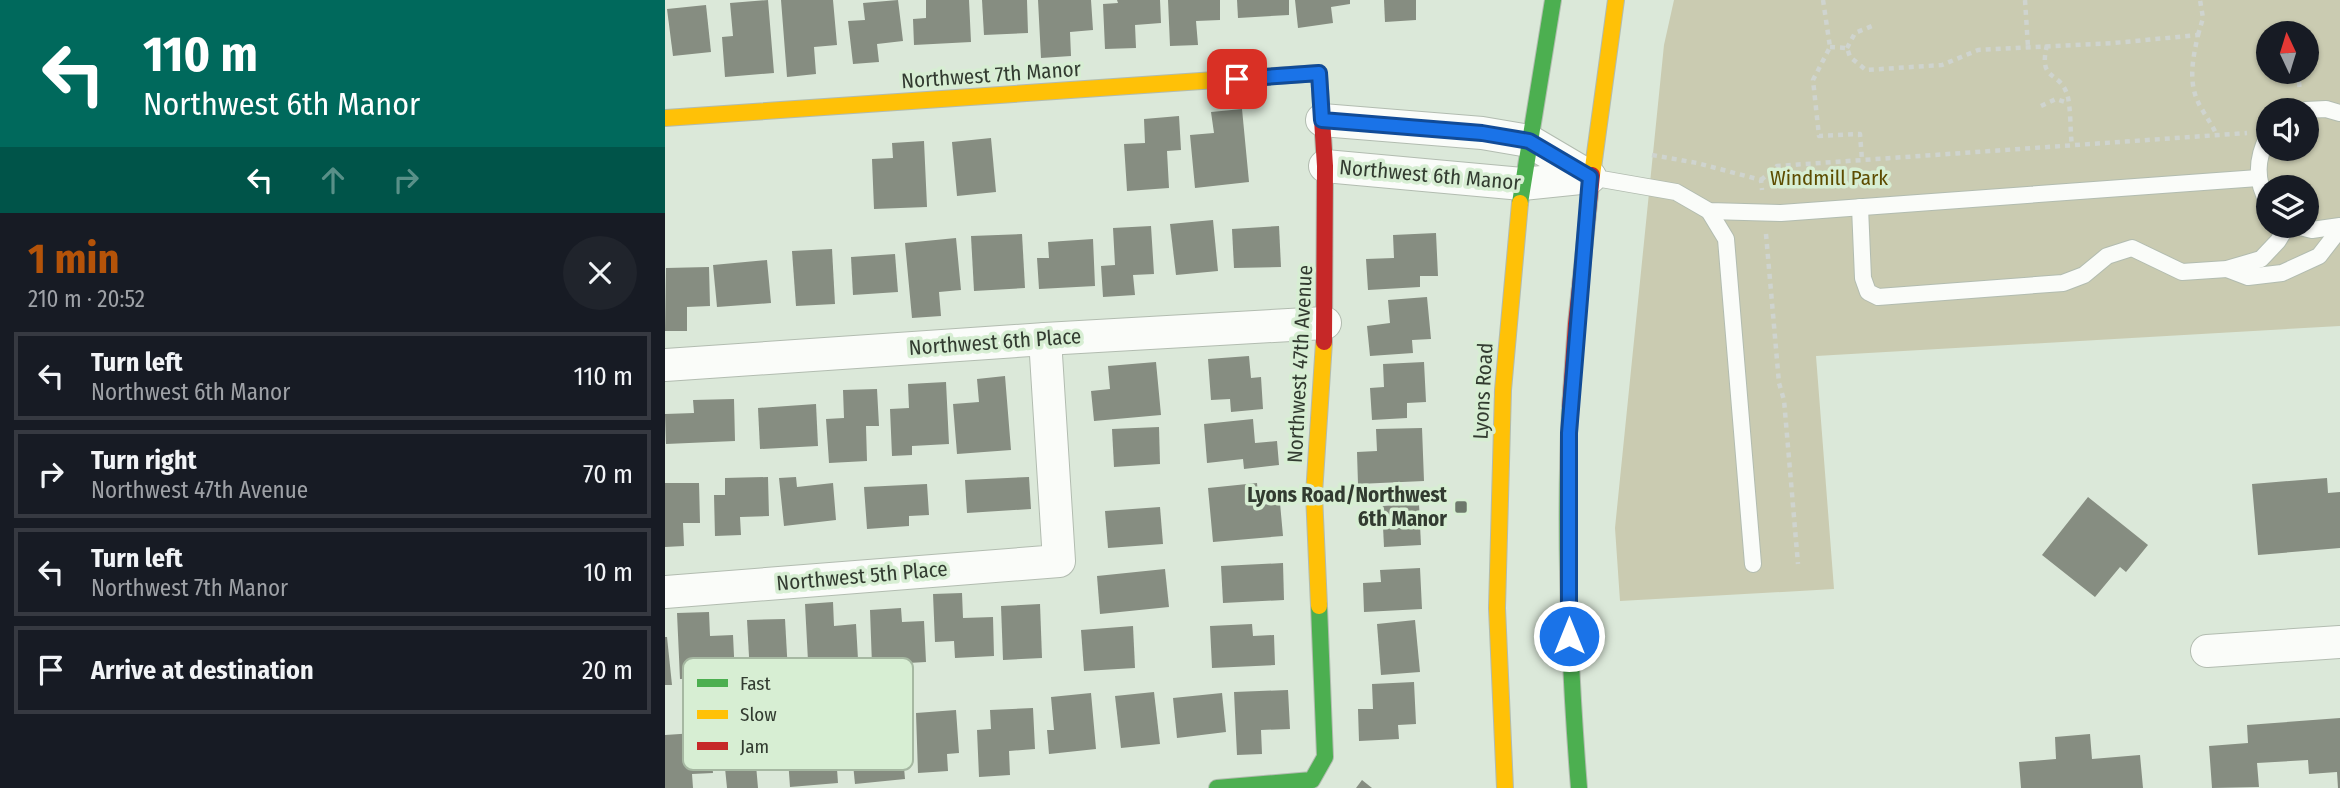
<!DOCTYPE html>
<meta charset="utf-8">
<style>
body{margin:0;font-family:"Fira Sans Condensed",sans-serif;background:#20242c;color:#f1f3f6;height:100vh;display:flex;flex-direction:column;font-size:26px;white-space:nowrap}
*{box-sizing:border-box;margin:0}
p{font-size:23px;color:#9ea1a6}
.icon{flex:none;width:38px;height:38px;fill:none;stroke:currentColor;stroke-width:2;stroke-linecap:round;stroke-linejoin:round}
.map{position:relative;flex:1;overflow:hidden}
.drawer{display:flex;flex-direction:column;background:#171b24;width:665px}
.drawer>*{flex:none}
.guide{background:#00695c;color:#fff;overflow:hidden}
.needle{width:46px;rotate:356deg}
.fabs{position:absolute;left:1591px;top:21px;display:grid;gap:14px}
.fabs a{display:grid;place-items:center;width:63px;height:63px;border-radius:50%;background:#171b24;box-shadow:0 2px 5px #0004;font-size:35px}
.pin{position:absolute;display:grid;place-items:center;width:60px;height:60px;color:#fff;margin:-30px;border-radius:14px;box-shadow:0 4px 10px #0006}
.me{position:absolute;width:77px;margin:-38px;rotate:0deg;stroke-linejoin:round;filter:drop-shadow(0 0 5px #0008)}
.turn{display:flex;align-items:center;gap:24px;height:147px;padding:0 28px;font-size:32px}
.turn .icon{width:91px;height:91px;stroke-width:2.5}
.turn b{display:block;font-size:49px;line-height:60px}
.lanes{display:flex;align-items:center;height:66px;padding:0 28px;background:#0003;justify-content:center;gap:35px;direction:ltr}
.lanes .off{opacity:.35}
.round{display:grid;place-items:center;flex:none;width:74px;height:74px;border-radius:37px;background:#20242c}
.summary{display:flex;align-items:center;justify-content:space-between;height:119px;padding:0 28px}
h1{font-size:42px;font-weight:700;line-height:52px;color:#b45309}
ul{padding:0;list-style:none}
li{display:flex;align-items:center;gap:21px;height:88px;margin:0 14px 10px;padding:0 14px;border:4px solid #363941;border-radius:0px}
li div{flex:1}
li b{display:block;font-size:26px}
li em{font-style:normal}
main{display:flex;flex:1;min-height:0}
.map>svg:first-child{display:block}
.green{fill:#cacbb1;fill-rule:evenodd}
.building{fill:#868d81}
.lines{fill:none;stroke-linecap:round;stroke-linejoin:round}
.lane-casing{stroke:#b2bcb0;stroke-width:18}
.street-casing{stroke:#b2bcb0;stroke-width:34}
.fast-casing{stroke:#b2bcb0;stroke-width:18}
.slow-casing{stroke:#b2bcb0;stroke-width:18}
.jam-casing{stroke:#b2bcb0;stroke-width:18}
.path{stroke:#cfd4cf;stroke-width:4.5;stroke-dasharray:5 5;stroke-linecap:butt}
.lane{stroke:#fafcf9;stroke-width:16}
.street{stroke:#fafcf9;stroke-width:32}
.fast{stroke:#4caf50;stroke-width:16}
.slow{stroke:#ffc107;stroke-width:16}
.jam{stroke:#c62828;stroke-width:16}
.route-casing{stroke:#114b97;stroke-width:18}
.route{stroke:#1a73e8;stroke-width:12}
.poi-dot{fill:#6d786b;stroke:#d7eed3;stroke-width:2.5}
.labels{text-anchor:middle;stroke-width:7;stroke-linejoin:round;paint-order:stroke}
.street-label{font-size:21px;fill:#323b30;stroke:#d7eed3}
.park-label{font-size:21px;fill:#5d4c00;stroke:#d7eed3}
.poi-label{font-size:21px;font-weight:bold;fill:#323b30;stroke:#d7eed3;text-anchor:end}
.key{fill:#d7eed3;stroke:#a6b8a2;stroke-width:2}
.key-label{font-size:19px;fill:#323b30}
</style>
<main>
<section class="drawer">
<div class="guide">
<div class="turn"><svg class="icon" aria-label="left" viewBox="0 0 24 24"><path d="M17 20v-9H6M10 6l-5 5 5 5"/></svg><div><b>110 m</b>Northwest 6th Manor</div></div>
<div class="lanes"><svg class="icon" aria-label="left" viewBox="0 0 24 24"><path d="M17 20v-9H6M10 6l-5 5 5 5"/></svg><svg class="icon off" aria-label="ahead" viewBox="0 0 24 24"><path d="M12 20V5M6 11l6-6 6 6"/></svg><svg class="icon off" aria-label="right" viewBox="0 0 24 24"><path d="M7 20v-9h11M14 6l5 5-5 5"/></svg></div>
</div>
<div class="summary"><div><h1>1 min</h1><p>210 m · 20:52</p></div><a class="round"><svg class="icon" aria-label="close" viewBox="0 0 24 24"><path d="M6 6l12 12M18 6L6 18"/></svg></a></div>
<ul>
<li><svg class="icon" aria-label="left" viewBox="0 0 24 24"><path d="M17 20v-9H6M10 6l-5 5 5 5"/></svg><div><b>Turn left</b><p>Northwest 6th Manor</p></div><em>110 m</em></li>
<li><svg class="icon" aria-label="right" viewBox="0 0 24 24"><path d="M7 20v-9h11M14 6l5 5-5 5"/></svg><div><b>Turn right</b><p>Northwest 47th Avenue</p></div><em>70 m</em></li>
<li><svg class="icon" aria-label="left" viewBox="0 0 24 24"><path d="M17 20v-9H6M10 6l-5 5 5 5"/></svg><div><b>Turn left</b><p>Northwest 7th Manor</p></div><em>10 m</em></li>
<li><svg class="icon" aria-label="arrive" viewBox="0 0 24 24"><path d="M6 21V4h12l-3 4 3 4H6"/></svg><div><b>Arrive at destination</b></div><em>20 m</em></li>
</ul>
</section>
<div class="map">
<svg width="1675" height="788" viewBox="0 0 1675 788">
<rect width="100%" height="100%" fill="#dbe8d9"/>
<!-- green -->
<path class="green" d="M1009,0H1675V326L1151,356L1169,589L955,601L950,528L999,45ZM1603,33H1642V72H1603ZM1603,110H1642V149H1603ZM1603,187H1642V226H1603Z"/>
<!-- building -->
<g class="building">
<path d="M103,0L109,73L60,77L57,37L68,36L65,3Z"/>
<path d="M116,0H168L172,45L149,47L151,74L122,77Z"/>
<path d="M233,0L238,41L212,44L214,62L188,64L183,21L200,20L198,3Z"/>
<path d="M261,0H304L306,42L249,45L248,19L261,18Z"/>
<path d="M317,0H362L363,33L319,35Z"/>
<path d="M373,0H426L428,30L405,32L406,56L376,58Z"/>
<path d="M452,0H495L496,23L470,25L471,48L440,49L438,4L453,3Z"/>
<path d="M503,0H555V20L531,21L533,45L505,46Z"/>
<path d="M572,0H624V15L573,18Z"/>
<path d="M630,0H685V4L666,7L668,23L633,28Z"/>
<path d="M719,0H751V20L720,22Z"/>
<path d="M41,5L46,52L8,56L2,9Z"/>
<path d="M577,109L584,182L530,188L525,135L549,133L546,112Z"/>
<path d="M514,116L516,150L502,151L504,188L462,191L459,144L480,143L479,119Z"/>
<path d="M326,138L331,192L292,196L287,142Z"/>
<path d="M259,141L262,207L209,209L207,159L228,158L227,143Z"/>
<path d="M548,220L553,271L511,275L505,224Z"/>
<path d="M486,226L489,274L468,275L470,295L438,297L436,266L450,265L448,228Z"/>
<path d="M614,226L616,267L569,268L567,229Z"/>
<path d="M771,233L773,276H755V287L703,290L701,259L729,258L728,235Z"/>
<path d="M357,234L360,288L309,291L306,236Z"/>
<path d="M291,238L296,290L274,292L276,316L247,318L240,243Z"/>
<path d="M428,239L430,286L374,289L372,258H384L383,242Z"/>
<path d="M167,249L170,304L131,306L127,251Z"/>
<path d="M230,254L233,292L188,295L186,257Z"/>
<path d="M102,260L106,303L52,307L48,265Z"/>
<path d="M44,267L45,306L22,307V331H0L1,268Z"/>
<path d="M762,297L766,339L747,340L748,353L705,356L702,326L725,323L723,300Z"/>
<path d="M584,356L586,378L596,377L598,409L566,412L565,399L546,400L543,359Z"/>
<path d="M491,362L496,415L429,421L426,391L445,389L443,366Z"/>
<path d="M759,362L761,402L742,403V418L707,420L705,388L719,387L718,364Z"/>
<path d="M340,376L346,450L292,454L288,404L314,402L312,379Z"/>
<path d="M281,382L284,444L247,446V455L227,456L225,409L244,408L243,384Z"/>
<path d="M212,389L214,426H201L202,461L164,463L161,419L179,418L178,390Z"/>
<path d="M69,399L70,441L1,444L0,414L29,413L28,400Z"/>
<path d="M151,404L153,446L95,449L93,408Z"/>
<path d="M588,419L590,443L612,441L614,465L579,469L578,459L542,463L539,424Z"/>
<path d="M494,427L495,464L449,467L447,429Z"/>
<path d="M757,428L759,481L693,484L692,452L712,451L711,429Z"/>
<path d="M103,477L104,516L75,517L76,535L50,536L49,495H60V478Z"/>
<path d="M131,477L132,487L168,483L171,520L119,526L114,478Z"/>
<path d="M364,477L366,509L302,513L300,480Z"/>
<path d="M1662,478L1663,493L1675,492V548L1593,555L1587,484Z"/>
<path d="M0,483H34L35,523H18L19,546L0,547Z"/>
<path d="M592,483L594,505L615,503L618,536L548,542L543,488Z"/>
<path d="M262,484L264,515L244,516V526L202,529L199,487Z"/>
<path d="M1423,497L1483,545L1461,572L1455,567L1430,597L1377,555Z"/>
<path d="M754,504L756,545L719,547L717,506Z"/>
<path d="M495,507L498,544L443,548L440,511Z"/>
<path d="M618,563L619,600L558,603L556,566Z"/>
<path d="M755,568L757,609L699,612L698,583L716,582L715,570Z"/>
<path d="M500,569L504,607L435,614L432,576Z"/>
<path d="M297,593L298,618L328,617L329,656L290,658L289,641L270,642L268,594Z"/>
<path d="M168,602L169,626L191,624L194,677L144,680L140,604Z"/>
<path d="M375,604L377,658L338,660L336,606Z"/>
<path d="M236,608L237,622L259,621L261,662L207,665L205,610Z"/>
<path d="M44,612L45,636L68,635L70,677L15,679L12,613Z"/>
<path d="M120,619L123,673L85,675L82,620Z"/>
<path d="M750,620L755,672L716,675L712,624Z"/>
<path d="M587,624L588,636L609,635L610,665L547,668L545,626Z"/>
<path d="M468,626L470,668L419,671L416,630Z"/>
<path d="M0,637H2L7,685H0Z"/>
<path d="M749,682L751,724L733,725L734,739L694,741L693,709H708L707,684Z"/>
<path d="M623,690L625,729L596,730L597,754L572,755L569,692Z"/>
<path d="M489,692L495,744L456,748L450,696Z"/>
<path d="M426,693L431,749L384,754L382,730H389L386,697Z"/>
<path d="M557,693L561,732L512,738L508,698Z"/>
<path d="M368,708L370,749L344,751L345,775L314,777L312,730L326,729L325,710Z"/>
<path d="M234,709L240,779L190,784L183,714Z"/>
<path d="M291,710L294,753L282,754L283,771L253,773L251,713Z"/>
<path d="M168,712L173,783L125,787L122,744L133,743L131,715Z"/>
<path d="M1675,718V788H1673L1672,772L1644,774L1643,760L1592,763L1594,787L1547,788L1544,746L1583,743L1582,725Z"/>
<path d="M101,725L104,764L91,765L93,788H62L56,728Z"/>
<path d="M45,732L48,773L27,774L28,788H0V735Z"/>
<path d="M1425,734L1427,759L1475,755L1478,788H1356L1354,762L1391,759L1390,737Z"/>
<path d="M697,780L707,788H691Z"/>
</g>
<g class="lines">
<!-- lane casing -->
<g class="lane-casing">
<g id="lane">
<path d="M1641,110L1661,109L1675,113"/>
<path d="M1603,136C1591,159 1590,180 1603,203"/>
<path d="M925,177L1011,192L1044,211L1116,213L1593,178"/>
<path d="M1195,207L1198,278L1203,292L1213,297L1398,283L1419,275L1442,256L1467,248L1517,272L1562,269L1596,259L1613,241L1622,226"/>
<path d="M1044,211L1061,239L1088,564"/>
<path d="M1631,226L1647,230L1675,226"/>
<path d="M1562,269L1583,277L1617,273L1654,256L1675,229"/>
</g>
</g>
<!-- street casing -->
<g class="street-casing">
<g id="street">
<path d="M657,120L817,133L864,141L925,177"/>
<path d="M660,166L857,184L925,177"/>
<path d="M0,365L380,339L660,323"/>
<path d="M0,592L394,561L380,339"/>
<path d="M1542,651L1675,642"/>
</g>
</g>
<!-- fast casing -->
<g class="fast-casing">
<g id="fast">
<path d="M855,203L888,0"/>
<path d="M905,408C899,535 904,662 914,788"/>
<path d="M552,788L647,780L660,757L654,606"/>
</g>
</g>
<!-- slow casing -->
<g class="slow-casing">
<g id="slow">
<path d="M0,118L609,76"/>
<path d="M927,175L951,0"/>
<path d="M654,606L649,494L659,342"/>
<path d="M840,788L832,608L838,390L855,203"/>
</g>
</g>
<!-- jam casing -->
<g class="jam-casing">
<g id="jam">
<path d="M609,76L654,73L660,166L659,342"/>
<path d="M905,408L911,324L927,175"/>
</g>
</g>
<!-- path -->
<g class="path">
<path d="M1158,0L1165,47L1148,80L1154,136L1195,134L1197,160"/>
<path d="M1360,0L1363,47"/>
<path d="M1629,29V33"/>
<path d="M1533,35L1538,18L1535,0"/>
<path d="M1382,45C1373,82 1394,70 1402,94C1406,105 1405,132 1407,146"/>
<path d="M1165,47L1182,48L1185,57L1201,70L1277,65L1313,50L1449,43L1533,35C1527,62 1522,87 1538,111C1543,120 1548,126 1552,136"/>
<path d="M1182,48L1190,33L1207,26"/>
<path d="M1633,72L1635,92"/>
<path d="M1376,106L1391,99L1403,103"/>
<path d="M987,155L1032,163L1096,180L1097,190"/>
<path d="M1096,180L1112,166L1582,133"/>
<path d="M1101,234L1114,383L1119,400L1133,564"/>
</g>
<!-- lane -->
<use href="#lane" class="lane"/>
<!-- street -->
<use href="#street" class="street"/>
<!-- fast -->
<use href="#fast" class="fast"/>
<!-- slow -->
<use href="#slow" class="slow"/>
<!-- jam -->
<use href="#jam" class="jam"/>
</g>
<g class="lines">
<!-- route casing -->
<g class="route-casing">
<path id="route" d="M572,79L654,73L657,120L817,133L864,141L925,177L904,433V636"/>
</g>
<!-- route -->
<use href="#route" class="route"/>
</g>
<!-- markers -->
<rect class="poi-dot" x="789" y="500" width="14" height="14" rx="3.5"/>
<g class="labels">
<!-- street labels -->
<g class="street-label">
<text transform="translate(326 75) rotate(-4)" y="7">Northwest 7th Manor</text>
<text transform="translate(765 175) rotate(5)" y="7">Northwest 6th Manor</text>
<text transform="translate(330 342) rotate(-4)" y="7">Northwest 6th Place</text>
<text transform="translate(635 364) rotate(-87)" y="7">Northwest 47th Avenue</text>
<text transform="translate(818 391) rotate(-87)" y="7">Lyons Road</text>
<text transform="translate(197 576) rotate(-5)" y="7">Northwest 5th Place</text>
</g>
<!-- park labels -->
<g class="park-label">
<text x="1164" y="185">Windmill Park</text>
</g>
<!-- poi labels -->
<g class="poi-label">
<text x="782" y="502">Lyons Road/Northwest<tspan x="782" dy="24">6th Manor</tspan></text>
</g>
</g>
<!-- legend -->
<rect x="18" y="658" width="230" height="112" rx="10" class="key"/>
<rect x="32" y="679" width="31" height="8" fill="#4caf50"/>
<rect x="32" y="710" width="31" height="9" fill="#ffc107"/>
<rect x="32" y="742" width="31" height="8" fill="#c62828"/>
<g class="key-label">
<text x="75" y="690">Fast</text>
<text x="75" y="721">Slow</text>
<text x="75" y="753">Jam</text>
</g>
</svg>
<div class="fabs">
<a><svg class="needle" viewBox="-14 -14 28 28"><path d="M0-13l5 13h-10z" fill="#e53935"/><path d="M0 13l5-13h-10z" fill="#9ea1a6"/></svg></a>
<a><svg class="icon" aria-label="sound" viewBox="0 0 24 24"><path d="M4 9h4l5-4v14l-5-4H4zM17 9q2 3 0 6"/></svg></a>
<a><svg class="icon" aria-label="layers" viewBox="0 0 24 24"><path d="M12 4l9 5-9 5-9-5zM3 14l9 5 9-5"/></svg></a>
</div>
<div class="pin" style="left:572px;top:79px;background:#d93025"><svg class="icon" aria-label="arrive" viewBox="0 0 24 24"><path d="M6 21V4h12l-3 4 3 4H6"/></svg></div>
<svg class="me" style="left:904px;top:636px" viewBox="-20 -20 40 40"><circle r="17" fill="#1a73e8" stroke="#fff" stroke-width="3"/><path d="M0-11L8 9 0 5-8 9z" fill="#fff"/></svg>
</div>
</main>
